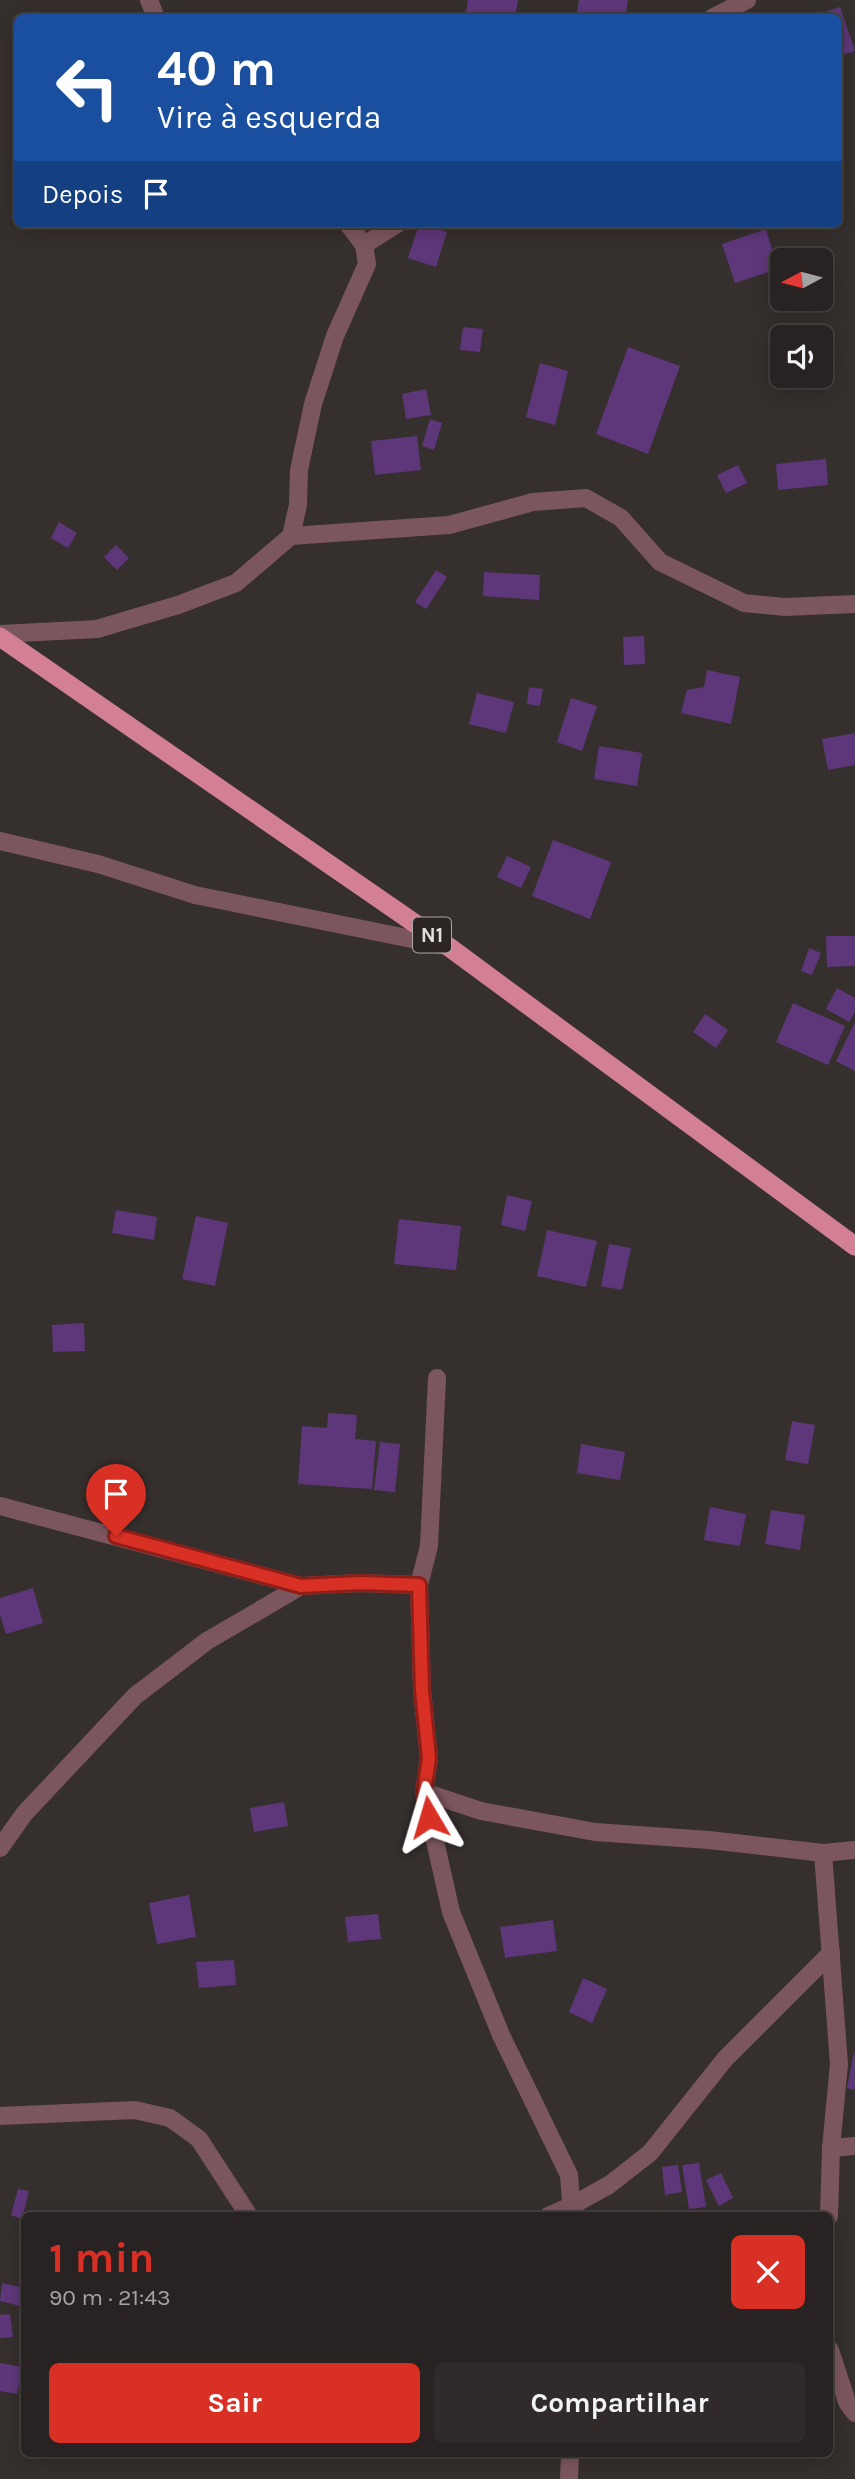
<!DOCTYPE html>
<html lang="pt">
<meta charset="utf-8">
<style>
body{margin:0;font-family:Karla,sans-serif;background:#302b2a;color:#f1f3f6;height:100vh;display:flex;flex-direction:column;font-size:26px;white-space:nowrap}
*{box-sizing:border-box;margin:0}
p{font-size:23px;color:#a5a4a5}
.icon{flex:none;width:38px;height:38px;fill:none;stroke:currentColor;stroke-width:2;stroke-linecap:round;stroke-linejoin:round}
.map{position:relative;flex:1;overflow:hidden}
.panel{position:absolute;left:21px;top:2212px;width:812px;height:245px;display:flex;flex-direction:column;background:#282322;border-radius:10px;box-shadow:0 4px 18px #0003,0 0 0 2px #444040}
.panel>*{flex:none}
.guide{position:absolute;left:14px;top:14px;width:828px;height:214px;border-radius:10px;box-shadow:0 4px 18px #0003,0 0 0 2px #444040;background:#1a4fa0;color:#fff;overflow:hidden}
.needle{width:46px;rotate:263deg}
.buttons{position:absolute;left:770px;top:248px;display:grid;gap:14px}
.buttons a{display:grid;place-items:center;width:63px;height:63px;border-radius:10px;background:#282322;box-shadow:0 4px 18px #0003,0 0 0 2px #444040;font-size:35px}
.pin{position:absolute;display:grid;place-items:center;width:60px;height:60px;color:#fff;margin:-72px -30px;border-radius:50% 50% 50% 0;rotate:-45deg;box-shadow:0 0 7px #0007}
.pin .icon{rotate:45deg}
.me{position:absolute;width:77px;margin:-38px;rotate:353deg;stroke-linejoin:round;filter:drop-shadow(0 0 5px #0008)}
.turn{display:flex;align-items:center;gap:24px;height:147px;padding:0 28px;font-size:32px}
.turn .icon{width:91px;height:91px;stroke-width:2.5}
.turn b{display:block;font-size:49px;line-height:60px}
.then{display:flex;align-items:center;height:66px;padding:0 28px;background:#0003;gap:14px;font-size:26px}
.round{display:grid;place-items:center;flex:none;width:74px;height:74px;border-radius:10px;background:#302b2a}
.overview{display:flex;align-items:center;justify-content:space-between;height:119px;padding:0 28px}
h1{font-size:42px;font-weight:700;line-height:52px;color:#d93025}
.button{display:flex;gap:14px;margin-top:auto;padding:14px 28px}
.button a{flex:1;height:80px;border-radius:10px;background:#d93025;color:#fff;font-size:28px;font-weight:700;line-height:80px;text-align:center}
.button a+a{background:#302b2a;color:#f1f3f6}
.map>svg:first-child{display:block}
.building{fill:#5e377a}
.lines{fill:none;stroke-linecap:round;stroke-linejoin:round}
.minor{stroke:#7c565f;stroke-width:18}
.trunk{stroke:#d38094;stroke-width:19}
.route-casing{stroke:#8d1f18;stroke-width:18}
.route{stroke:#d93025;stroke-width:12}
.labels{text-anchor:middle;stroke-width:6;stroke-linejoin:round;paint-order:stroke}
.shield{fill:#2b2523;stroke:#aca7a6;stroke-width:2}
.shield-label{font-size:21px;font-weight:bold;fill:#e3dfde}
</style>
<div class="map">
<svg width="855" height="2479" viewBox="0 0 855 2479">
<rect width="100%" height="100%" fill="#352f2d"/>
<!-- building -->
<g class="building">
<path d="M468,0H518L515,18H465Z"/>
<path d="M579,0H628L625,18H605L577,13Z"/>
<path d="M840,7L855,51L838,56V18L809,17Z"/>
<path d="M419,224L447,232L436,267L408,258Z"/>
<path d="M766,229L778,269L735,283L722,244Z"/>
<path d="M463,327L483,329L480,352L460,350Z"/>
<path d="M628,347L680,366L648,454L596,434Z"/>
<path d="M540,363L568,371L555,425L526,417Z"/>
<path d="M426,389L431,415L406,419L402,394Z"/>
<path d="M430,419L442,423L434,450L422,446Z"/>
<path d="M417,436L421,470L375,475L371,441Z"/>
<path d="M826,459L828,485L778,490L776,464Z"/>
<path d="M738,465L747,483L726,493L717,475Z"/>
<path d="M59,522L77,533L68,548L51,538Z"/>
<path d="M116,545L129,558L117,570L104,557Z"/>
<path d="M436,570L447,577L426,609L415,602Z"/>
<path d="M484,572L540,575L539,600L483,596Z"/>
<path d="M644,636L645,664L624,665L623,637Z"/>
<path d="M707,670L740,677L731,724L681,713L687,690L704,687Z"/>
<path d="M529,687L543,689L540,706L527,704Z"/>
<path d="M477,693L514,702L506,733L469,724Z"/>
<path d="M571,698L597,706L582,751L557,742Z"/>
<path d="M855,733V765L828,770L822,739Z"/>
<path d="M599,746L642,753L637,786L594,779Z"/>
<path d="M553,840L611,862L590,919L532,896Z"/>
<path d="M507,856L531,867L521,888L497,877Z"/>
<path d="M826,936H855V966L827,967Z"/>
<path d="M809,948L821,953L812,975L801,971Z"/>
<path d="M837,988L855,998V1012L849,1022L826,1009Z"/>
<path d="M793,1003L845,1026L828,1065L776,1042Z"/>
<path d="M705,1014L728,1030L716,1048L693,1032Z"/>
<path d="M855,1022V1071L836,1061Z"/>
<path d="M507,1195L532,1201L525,1231L501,1225Z"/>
<path d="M116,1210L157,1217L154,1240L112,1233Z"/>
<path d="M196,1216L228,1223L215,1286L182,1279Z"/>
<path d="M399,1219L461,1226L456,1270L394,1264Z"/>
<path d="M547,1230L597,1241L586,1287L537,1276Z"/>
<path d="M609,1244L631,1248L622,1290L601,1286Z"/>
<path d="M84,1323L85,1351L53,1352L52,1325Z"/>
<path d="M328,1413L357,1415L355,1439L376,1441L372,1489L298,1484L302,1426L327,1428Z"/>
<path d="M792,1421L815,1425L808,1464L785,1460Z"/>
<path d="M380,1442L400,1444L395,1492L374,1490Z"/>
<path d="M581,1444L625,1452L620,1480L577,1473Z"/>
<path d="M710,1507L746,1514L740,1546L704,1540Z"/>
<path d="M771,1510L805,1515L800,1550L765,1544Z"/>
<path d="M33,1588L43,1623L6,1634L0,1615V1598Z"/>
<path d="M284,1802L288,1826L254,1832L250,1808Z"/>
<path d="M189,1895L196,1937L157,1944L149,1903Z"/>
<path d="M378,1914L381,1939L348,1942L345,1917Z"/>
<path d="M553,1920L557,1951L505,1958L500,1927Z"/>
<path d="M234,1960L236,1985L199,1988L196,1962Z"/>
<path d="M583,1978L607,1989L592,2023L569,2012Z"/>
<path d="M854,2052L855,2053V2090L847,2088Z"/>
<path d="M699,2163L706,2207L689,2209L682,2165Z"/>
<path d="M678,2165L682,2192L665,2195L662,2167Z"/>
<path d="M721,2173L733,2198L719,2206L706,2180Z"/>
<path d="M18,2189L29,2191L22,2219L11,2215Z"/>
<path d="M2,2283L24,2288V2307L0,2301Z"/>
<path d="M10,2314L13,2337L0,2338V2315Z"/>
<path d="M0,2363L22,2367L17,2394L0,2391Z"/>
</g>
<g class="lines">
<!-- minor -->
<g class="minor">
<path d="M149,0L156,18"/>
<path d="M712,18L747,0"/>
<path d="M364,245L397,224"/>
<path d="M291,536L449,525L533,502L586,498L621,518L660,562L744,603L785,607L855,604"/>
<path d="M0,634L97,629L178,605L236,583L291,536L298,505L299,470L313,404L335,336L367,264L364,245L348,224"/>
<path d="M0,841L98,864L195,895L446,946"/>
<path d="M437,1378L429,1546L419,1585L422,1690L429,1758L424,1792L451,1912L501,2035L569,2175L572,2216"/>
<path d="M0,1506L301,1586L360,1583L419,1585"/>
<path d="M424,1792L481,1811L595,1832L709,1840L823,1853"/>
<path d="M0,1848L24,1814L135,1696L207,1641L301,1586"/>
<path d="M0,2116L135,2110L170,2118L199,2139L249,2216"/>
<path d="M831,2148L855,2146"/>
<path d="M548,2216L571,2206L609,2185L650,2153L725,2059L831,1953"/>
<path d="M829,2216L831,2148L839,2064L823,1853L855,1850"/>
<path d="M830,2350L847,2402L855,2413"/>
<path d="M569,2479L570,2454"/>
</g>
<!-- trunk -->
<path class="trunk" d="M0,637L449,947L855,1246"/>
</g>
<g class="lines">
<!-- route casing -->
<g class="route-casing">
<path id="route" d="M116,1536L301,1586L360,1583L419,1585L422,1690L429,1758L424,1792L429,1817"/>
</g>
<!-- route -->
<use href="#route" class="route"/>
</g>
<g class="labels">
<!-- shield labels -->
<rect class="shield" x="413" y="917.5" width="38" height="35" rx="5"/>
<g class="shield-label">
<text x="432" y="942">N1</text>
</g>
</g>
</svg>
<div class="buttons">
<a><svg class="needle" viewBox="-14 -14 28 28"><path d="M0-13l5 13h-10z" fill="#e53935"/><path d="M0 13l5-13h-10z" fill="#a5a4a5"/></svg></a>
<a><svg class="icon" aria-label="sound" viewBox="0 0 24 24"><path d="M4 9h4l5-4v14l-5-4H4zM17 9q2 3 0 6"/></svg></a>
</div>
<div class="pin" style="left:116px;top:1536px;background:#d93025"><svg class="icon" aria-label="arrive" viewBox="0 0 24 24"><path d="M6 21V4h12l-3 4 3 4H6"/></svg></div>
<svg class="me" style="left:429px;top:1817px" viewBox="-20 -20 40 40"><path d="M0-17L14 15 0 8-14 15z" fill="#d93025" stroke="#fff" stroke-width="4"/></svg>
<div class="guide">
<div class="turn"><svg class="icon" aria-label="left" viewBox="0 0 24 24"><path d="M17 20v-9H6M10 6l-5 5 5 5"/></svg><div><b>40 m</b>Vire à esquerda</div></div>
<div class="then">Depois<svg class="icon" aria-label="arrive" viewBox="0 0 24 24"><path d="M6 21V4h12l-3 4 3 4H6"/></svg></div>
</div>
<section class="panel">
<div class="overview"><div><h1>1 min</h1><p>90 m · 21:43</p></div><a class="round" style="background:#d93025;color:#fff"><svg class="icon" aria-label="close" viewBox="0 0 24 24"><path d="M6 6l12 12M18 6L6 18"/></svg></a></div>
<div class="button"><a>Sair</a><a>Compartilhar</a></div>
</section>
</div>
